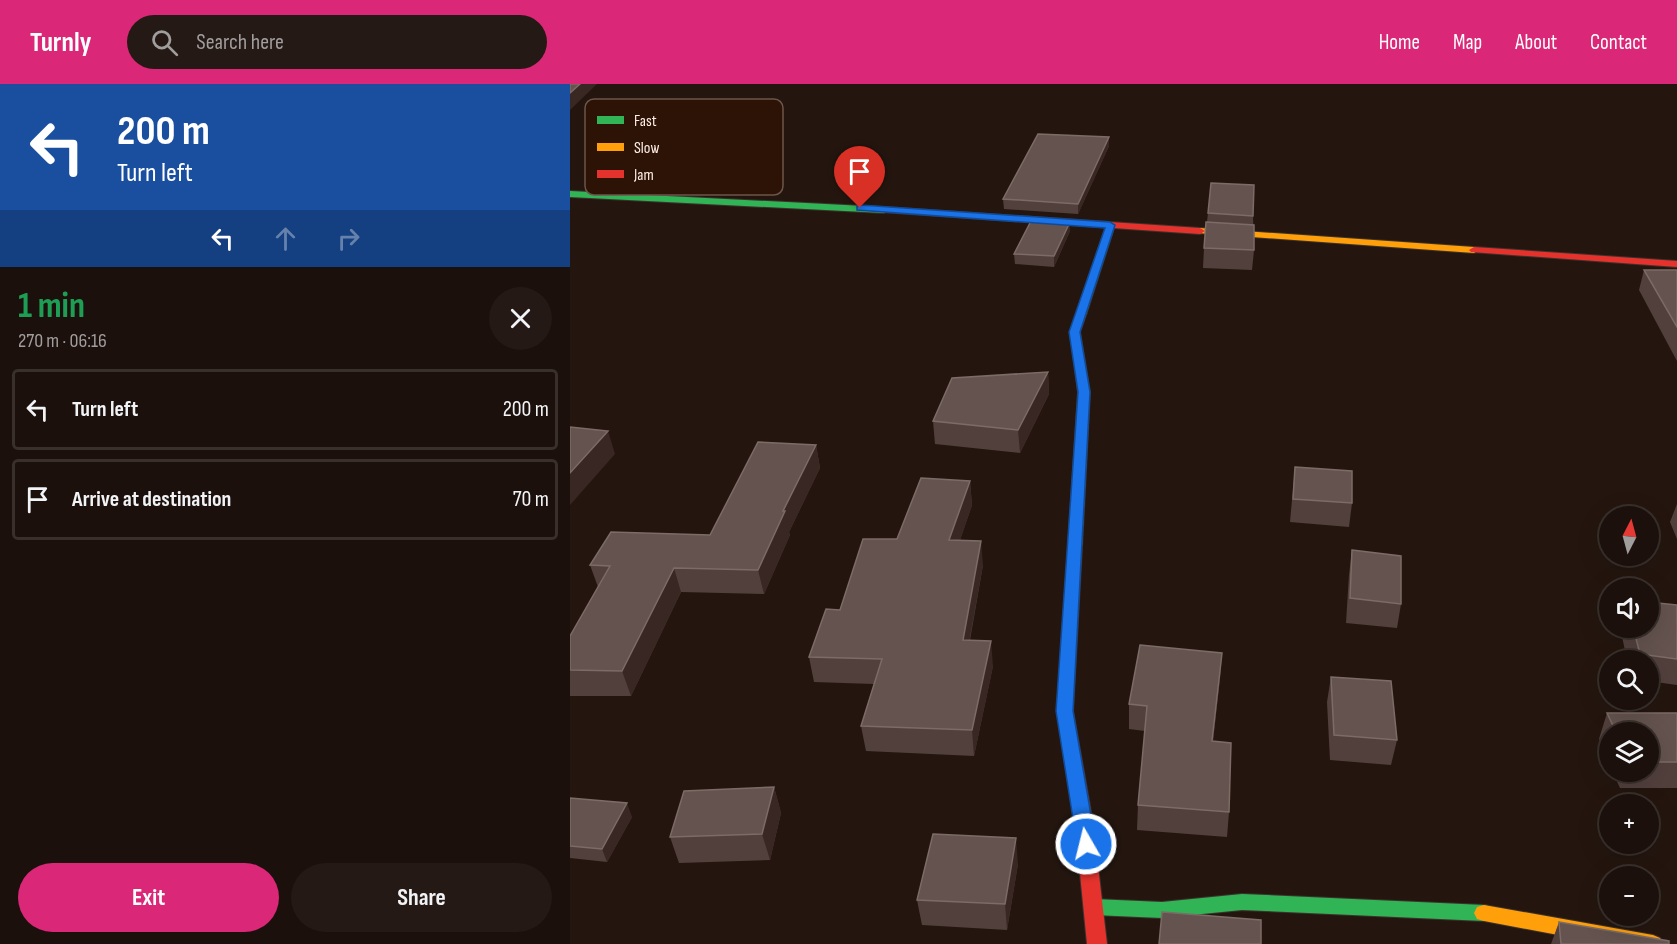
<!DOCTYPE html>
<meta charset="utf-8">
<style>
body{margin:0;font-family:"Sofia Sans Condensed",sans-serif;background:#241914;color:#f1f3f6;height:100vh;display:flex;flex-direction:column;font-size:22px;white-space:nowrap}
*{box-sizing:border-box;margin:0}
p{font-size:20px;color:#a09d9d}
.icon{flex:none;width:33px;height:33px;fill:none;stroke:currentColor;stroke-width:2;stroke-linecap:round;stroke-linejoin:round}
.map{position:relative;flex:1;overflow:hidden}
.drawer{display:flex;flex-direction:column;background:#1b100b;width:570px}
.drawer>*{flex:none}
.banner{background:#1a4fa0;color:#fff;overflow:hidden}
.needle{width:39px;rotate:6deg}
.controls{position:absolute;left:1029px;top:422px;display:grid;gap:12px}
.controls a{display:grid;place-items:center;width:60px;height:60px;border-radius:50%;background:#1b100b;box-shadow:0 6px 24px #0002,0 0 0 2px #39302c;font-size:30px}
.pin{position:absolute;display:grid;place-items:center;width:51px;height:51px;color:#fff;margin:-62px -26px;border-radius:50% 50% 50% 0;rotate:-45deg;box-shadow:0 0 6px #0007}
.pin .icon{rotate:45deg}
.me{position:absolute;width:66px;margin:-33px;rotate:352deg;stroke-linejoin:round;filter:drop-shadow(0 0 4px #0008)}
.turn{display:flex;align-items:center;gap:21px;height:126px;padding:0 18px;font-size:27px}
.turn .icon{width:78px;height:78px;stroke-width:2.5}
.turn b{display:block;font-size:42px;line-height:51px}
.lanes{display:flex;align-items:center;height:57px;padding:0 18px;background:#0003;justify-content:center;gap:30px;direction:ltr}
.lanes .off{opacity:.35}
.round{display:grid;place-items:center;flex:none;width:63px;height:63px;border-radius:32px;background:#241914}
.overview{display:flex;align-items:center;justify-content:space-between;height:102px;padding:0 18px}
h1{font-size:36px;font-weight:700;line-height:45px;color:#1e9e55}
.primary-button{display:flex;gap:12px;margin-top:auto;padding:12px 18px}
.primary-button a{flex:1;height:69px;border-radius:36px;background:#db2777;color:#fff;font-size:24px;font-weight:700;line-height:69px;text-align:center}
.primary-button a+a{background:#241914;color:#f1f3f6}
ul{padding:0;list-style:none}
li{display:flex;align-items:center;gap:18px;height:81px;margin:0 12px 9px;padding:0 6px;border:3px solid #39302c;border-radius:6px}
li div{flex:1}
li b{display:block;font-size:22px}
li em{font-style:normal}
header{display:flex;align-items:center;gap:36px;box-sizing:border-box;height:84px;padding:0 30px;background:#db2777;color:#fff}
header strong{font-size:28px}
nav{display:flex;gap:33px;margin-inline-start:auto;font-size:21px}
.search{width:420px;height:54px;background:#241914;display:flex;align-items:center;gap:15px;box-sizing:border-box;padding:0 21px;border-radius:33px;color:#a09d9d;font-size:22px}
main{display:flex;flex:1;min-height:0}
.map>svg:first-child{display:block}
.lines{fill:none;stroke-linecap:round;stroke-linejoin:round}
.fast-casing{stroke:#3d322d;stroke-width:2}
.slow-casing{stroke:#3d322d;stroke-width:2}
.jam-casing{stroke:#3d322d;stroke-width:2}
.fast{fill:#30b455;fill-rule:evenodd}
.slow{fill:#ff9f0a;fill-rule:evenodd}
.jam{fill:#e5322d;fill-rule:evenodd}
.wall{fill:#52403d}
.shaded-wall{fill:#382723}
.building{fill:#64534f;stroke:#7c6b67;stroke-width:1.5}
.route{fill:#1a73e8;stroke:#114b97;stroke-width:1.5}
.key{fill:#2d1306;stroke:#6c554a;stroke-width:1.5}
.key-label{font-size:16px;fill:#feeee7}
</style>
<header>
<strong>Turnly</strong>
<div class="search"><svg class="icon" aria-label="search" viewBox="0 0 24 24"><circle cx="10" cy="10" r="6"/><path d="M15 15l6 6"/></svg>Search here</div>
<nav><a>Home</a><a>Map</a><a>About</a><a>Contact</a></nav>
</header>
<main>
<section class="drawer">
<div class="banner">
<div class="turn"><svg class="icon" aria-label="left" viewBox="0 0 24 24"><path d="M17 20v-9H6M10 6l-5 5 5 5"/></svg><div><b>200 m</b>Turn left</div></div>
<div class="lanes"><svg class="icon" aria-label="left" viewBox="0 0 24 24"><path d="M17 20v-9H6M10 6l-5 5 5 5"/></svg><svg class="icon off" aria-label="ahead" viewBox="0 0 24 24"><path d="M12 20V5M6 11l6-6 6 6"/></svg><svg class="icon off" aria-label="right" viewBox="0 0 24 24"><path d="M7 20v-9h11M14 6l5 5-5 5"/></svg></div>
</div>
<div class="overview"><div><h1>1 min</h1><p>270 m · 06:16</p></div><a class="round"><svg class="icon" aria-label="close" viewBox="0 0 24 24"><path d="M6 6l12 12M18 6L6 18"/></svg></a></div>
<ul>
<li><svg class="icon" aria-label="left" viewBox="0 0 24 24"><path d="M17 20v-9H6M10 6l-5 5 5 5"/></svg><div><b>Turn left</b></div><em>200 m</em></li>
<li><svg class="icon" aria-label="arrive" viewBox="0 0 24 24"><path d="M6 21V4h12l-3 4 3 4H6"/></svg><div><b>Arrive at destination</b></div><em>70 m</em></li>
</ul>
<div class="primary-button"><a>Exit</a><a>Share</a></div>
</section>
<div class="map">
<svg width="1107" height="860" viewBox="0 0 1107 860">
<rect width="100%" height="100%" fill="#24160f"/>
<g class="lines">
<!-- fast casing -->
<g class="fast-casing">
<g id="fast">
<path d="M0,107L314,123L318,126L314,129L0,113Z"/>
<path d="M537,139L545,141L517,228L516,230H508L507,228Z"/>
<path d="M672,810L914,821L921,823L924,829L921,835L914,837L672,826L592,834L524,831L517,829L514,823L517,817L524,815L592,818Z"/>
</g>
</g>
<!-- slow casing -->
<g class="slow-casing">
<g id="slow">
<path d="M630,144L904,163L909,166L904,169L627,149L625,147Z"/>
<path d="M512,225L517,228L510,248L520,308L512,463L505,467L498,463L508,308L500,248L507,228Z"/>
<path d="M914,821L1083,851L1090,854L1093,860H1036L914,837L907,835L904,829L907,823Z"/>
</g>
</g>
<!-- jam casing -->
<g class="jam-casing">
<g id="jam">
<path d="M314,123L630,144L635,147L630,150L311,128L310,126Z"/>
<path d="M904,163L1107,177V183L901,168L899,166Z"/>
<path d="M505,459L512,463L503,627L523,739L537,860H517L505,739L487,627L498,463Z"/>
</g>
</g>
<!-- fast -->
<use href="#fast" class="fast"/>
<!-- slow -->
<use href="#slow" class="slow"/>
<!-- jam -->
<use href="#jam" class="jam"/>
</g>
<!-- wall -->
<g class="wall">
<path d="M539,53V62L508,130L434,125L433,115Z"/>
<path d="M638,129L683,132L684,166L682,186L633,184L634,164Z"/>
<path d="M500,138V147L484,183L445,180L444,170Z"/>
<path d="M1074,186H1107V277L1069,206Z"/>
<path d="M478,288L479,310L450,369L365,360L363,337Z"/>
<path d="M246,361L250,384L219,448L220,451L194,510L111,508L61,612H0V552L28,503L20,481L140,451Z"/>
<path d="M725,383L782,419L779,443L720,438Z"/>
<path d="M400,397L402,421L390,456L413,481L400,556L423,582L404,672L296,667L291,642L304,600L244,598L239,573L270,526L327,455Z"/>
<path d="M1107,420V455L1100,438Z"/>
<path d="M782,466L831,520L827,544L776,539L779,491Z"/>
<path d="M1107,521V601L1078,597V576H1057L1050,543H1078Z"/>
<path d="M652,569L650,594L643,658L659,728L657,753L567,746L568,721L575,647L559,645V620Z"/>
<path d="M761,593L827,656L821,681L760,676L757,618Z"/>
<path d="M1037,629H1107V704H1050L1042,687H1078V648H1040V680L1029,655Z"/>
<path d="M204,703L211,729L200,776L109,779L100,753Z"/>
<path d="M0,714L62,733L37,778L0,774Z"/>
<path d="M448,780L437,846L352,841L347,816Z"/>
<path d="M989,838L1099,860H981Z"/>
</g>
<!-- shaded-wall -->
<g class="shaded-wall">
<path d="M10,0H27L0,26V9Z"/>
<path d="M539,53V62L508,130V120Z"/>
<path d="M500,138V147L484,183V172Z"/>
<path d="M478,288L479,310L450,369L448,346Z"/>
<path d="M38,347L45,370L0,421V389Z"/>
<path d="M246,361L250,384L219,448L220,451L194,510L188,486L213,427Z"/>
<path d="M400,397L402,421L382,480L379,456Z"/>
<path d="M411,457L413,481L395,581L393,556Z"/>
<path d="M104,484L111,508L61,612L52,587Z"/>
<path d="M421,557L423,582L404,672L402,646Z"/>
<path d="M652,569L650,594L640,683L642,657Z"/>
<path d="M204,703L211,729L200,776L192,750Z"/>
<path d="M57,719L62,733L37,778L32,765Z"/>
<path d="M446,754L448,780L437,846L435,820Z"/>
</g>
<!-- building -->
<g class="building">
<path d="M0,0H10L0,9Z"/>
<path d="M468,50L539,53L508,120L433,115Z"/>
<path d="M641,99L684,101L683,132L638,129Z"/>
<path d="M462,135L500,138L484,172L444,170Z"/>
<path d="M636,138L684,141V166L634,164Z"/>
<path d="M1074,186H1107V243Z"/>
<path d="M478,288L448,346L363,337L382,294Z"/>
<path d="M0,343L38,347L0,389Z"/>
<path d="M188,358L246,361L213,427H215L188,486L104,484L52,587L0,586V552L40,482L20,481L41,448L140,451Z"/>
<path d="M725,383L782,387V419L723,415Z"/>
<path d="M351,394L400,397L379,456L411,457L393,556L421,557L402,646L291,642L312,575L239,573L256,525L270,526L293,455H327Z"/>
<path d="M782,466L831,472V520L780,514Z"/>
<path d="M1078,518L1107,521V575L1070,570L1063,543H1078Z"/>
<path d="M570,561L652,569L642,657L661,659L659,728L568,721L577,622L559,620Z"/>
<path d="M761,593L821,597L827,656L764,651Z"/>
<path d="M1037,629H1107V678H1078V648H1046Z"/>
<path d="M204,703L192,750L100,753L114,707Z"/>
<path d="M0,714L57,719L32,765L0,762Z"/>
<path d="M363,750L446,754L435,820L347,816Z"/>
<path d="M592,828L691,836V860H589Z"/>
<path d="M989,838L1099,857V860H991Z"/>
</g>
<!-- route -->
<path class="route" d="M290,121L540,138L545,141L510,248L520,308L503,627L526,760L523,765L516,768L510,765L507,760L486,627L508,308L499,248L535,144L287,126V122Z"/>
<!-- legend -->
<rect x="15" y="15" width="198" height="96" rx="9" class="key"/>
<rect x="27" y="32" width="27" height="8" fill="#30b455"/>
<rect x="27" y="59" width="27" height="8" fill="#ff9f0a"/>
<rect x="27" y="86" width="27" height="8" fill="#e5322d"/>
<g class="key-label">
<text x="64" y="42">Fast</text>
<text x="64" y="69">Slow</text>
<text x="64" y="96">Jam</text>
</g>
</svg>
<div class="controls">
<a><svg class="needle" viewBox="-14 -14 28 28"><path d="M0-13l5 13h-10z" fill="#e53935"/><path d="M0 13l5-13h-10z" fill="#a09d9d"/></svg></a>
<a><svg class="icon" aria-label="sound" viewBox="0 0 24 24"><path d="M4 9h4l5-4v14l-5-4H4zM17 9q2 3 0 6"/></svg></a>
<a><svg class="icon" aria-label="search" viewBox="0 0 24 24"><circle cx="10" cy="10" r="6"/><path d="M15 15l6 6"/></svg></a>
<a><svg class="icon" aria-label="layers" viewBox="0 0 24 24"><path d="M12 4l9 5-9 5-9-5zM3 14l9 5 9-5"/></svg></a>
<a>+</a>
<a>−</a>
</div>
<div class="pin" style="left:290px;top:124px;background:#d93025"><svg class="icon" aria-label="arrive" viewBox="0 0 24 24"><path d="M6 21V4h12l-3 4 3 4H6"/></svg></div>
<svg class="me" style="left:516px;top:760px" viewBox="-20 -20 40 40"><circle r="17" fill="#1a73e8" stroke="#fff" stroke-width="3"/><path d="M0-11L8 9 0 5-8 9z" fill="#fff"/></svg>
</div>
</main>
